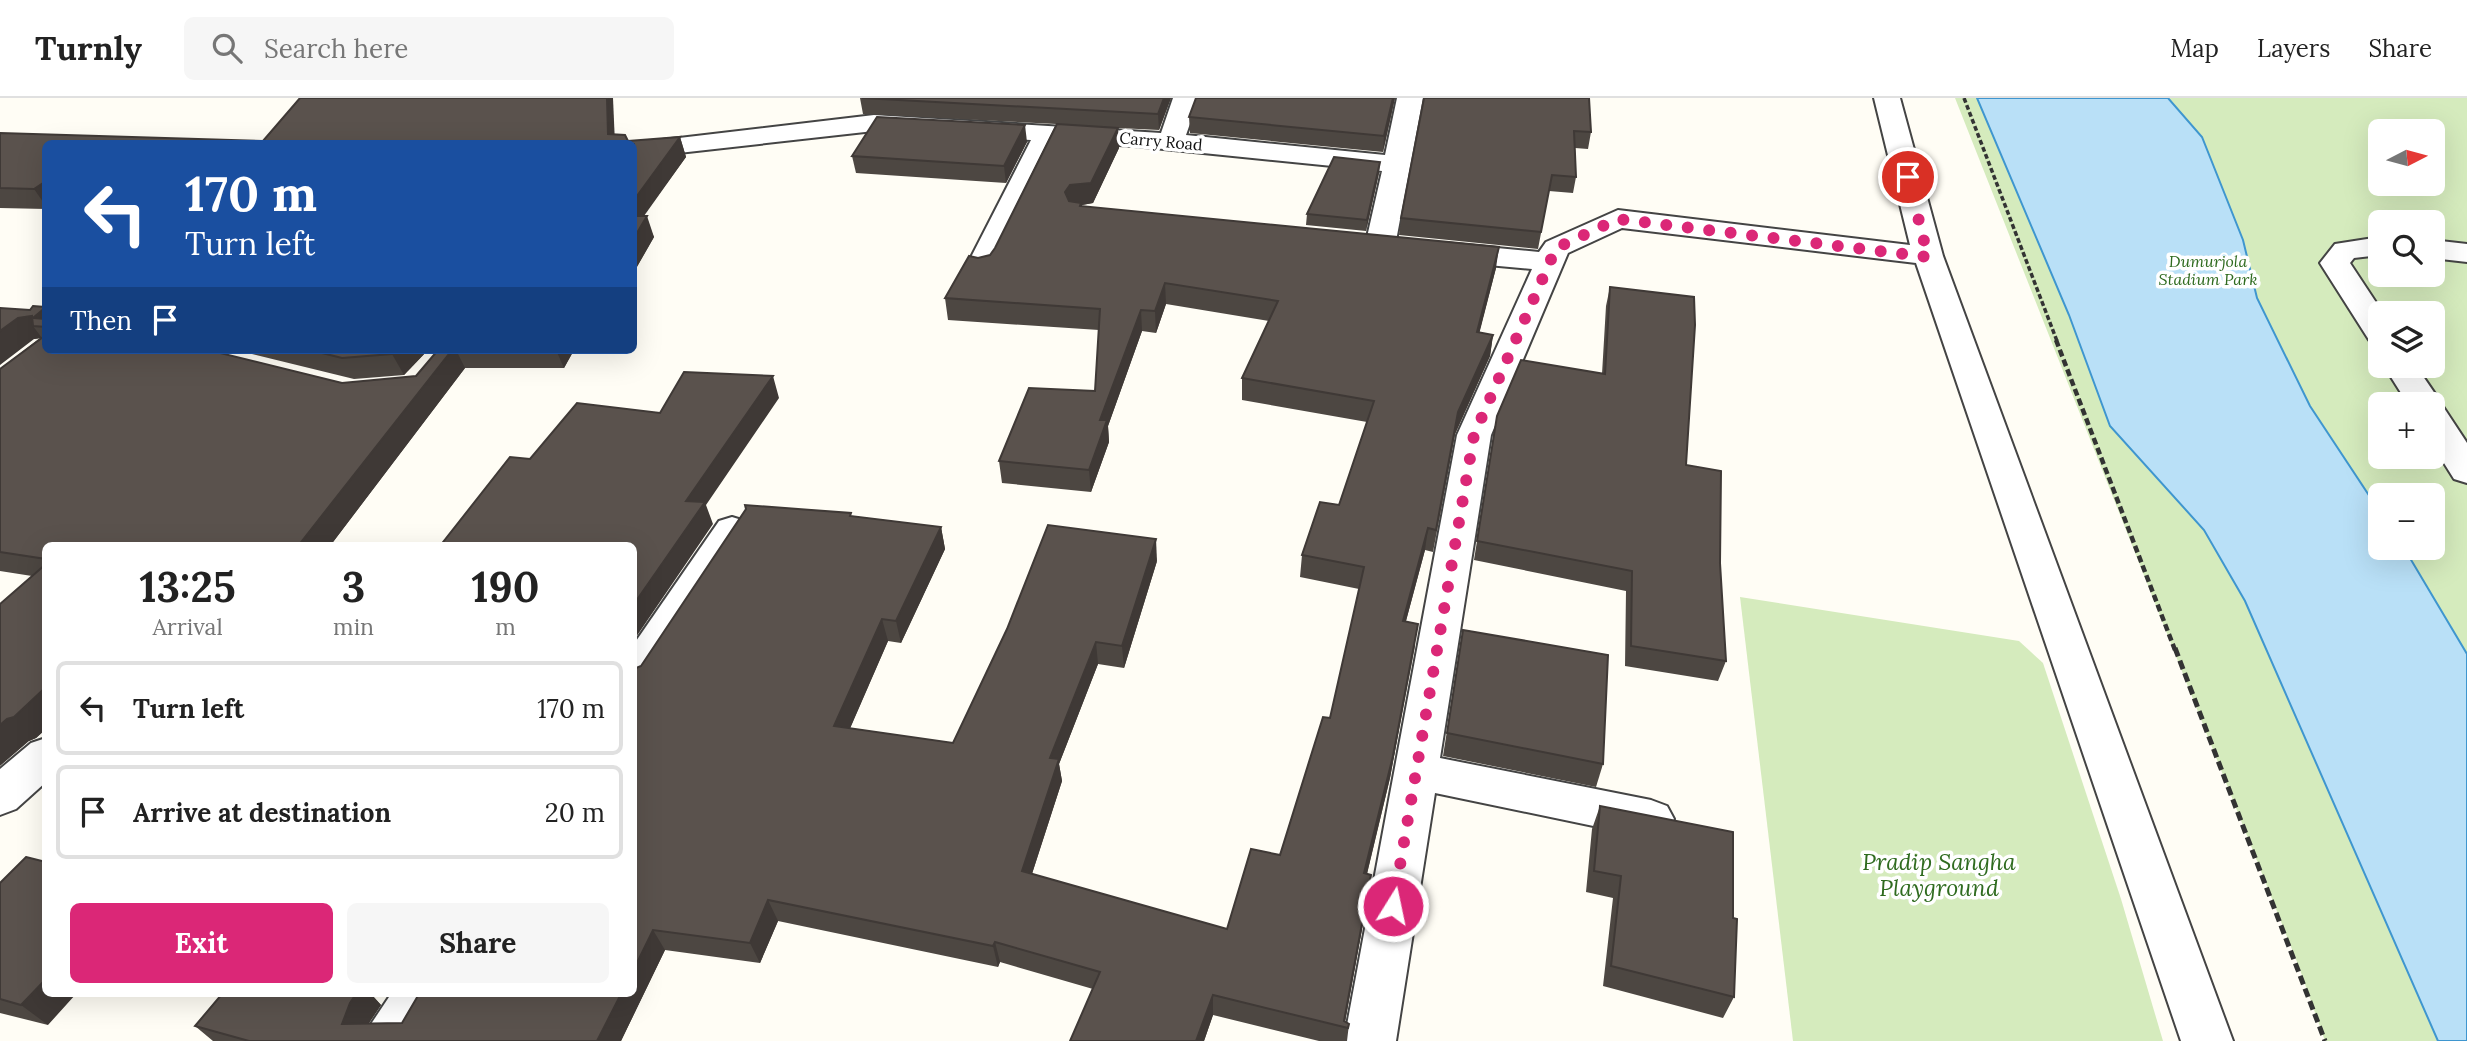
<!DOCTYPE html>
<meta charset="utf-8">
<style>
body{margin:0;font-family:Lora,serif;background:#f6f6f6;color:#222;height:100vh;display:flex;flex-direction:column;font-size:26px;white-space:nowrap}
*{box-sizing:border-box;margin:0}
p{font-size:23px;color:#767676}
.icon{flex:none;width:38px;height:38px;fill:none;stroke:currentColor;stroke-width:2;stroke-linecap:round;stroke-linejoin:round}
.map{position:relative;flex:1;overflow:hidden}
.drawer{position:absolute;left:42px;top:444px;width:595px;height:455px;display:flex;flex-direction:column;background:#fff;border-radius:10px;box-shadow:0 7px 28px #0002}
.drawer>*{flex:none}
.banner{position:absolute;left:42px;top:42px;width:595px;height:214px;border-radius:10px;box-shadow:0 7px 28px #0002;background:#1a4fa0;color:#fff;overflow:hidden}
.needle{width:46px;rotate:84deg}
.tools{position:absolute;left:2368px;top:21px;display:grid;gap:14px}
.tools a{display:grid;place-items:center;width:77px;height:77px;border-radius:10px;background:#fff;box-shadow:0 7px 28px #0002;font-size:35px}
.pin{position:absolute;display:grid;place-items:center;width:60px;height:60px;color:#fff;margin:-30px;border:4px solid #fff;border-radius:50%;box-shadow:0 2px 7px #0007}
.me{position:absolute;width:77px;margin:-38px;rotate:10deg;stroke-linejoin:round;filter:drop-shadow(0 0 5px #0008)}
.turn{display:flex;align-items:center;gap:24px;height:147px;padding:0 28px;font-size:32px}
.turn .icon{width:91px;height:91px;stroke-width:2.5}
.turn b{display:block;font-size:49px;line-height:60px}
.then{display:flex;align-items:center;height:66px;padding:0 28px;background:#0003;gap:14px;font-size:26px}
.eta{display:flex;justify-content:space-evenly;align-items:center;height:119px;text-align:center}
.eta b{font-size:42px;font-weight:700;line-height:49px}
.primary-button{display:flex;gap:14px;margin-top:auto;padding:14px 28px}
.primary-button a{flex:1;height:80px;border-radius:10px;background:#db2777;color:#fff;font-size:28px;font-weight:700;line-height:80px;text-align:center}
.primary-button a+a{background:#f6f6f6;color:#222}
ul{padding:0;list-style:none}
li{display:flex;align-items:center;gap:21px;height:94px;margin:0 14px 10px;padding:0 14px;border:4px solid #e0e0e0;border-radius:10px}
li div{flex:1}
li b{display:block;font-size:26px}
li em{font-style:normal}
header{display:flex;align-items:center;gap:42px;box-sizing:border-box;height:98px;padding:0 35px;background:#fff;border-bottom:2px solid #e0e0e0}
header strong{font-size:33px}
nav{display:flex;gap:38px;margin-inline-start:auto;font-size:24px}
.search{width:490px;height:63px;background:#f6f6f6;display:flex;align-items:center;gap:18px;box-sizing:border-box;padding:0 24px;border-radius:10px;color:#767676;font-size:26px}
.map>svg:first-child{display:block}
.green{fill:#d5ebbd;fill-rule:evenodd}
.water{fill:#b9e0f7;stroke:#3f96cf;stroke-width:2}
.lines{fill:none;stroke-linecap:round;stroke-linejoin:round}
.minor-casing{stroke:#444;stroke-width:4}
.path-far2{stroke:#333;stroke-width:3.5;stroke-dasharray:5 2.5;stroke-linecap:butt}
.path-far1{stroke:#333;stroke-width:4.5;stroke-dasharray:7 3.5;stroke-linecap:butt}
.path{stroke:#333;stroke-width:5;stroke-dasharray:9 4.5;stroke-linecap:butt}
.minor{fill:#fff;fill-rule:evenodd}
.wall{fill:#4d4742}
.shaded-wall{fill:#3f3936}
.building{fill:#5a524d;stroke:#3f3936;stroke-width:2}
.route{stroke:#db2777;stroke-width:12;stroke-dasharray:0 21.6}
.labels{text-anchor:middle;stroke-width:7;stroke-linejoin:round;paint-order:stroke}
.far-street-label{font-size:16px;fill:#111;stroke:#fff}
.far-park-label{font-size:16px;font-style:italic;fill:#2f6b1f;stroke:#fff}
.near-park-label{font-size:23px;font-style:italic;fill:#2f6b1f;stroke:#fff}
</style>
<header>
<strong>Turnly</strong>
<div class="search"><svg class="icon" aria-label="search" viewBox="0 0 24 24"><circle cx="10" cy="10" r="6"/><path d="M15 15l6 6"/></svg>Search here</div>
<nav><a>Map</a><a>Layers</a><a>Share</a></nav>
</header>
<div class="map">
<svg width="2467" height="943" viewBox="0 0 2467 943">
<rect width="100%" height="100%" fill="#fffdf5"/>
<!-- green -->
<g class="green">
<path d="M1955,0H2467V943H2325L2299,869ZM2380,33H2432V86H2380ZM2380,124H2432V177H2380ZM2380,215H2432V268H2380ZM2380,306H2432V359H2380ZM2380,397H2432V450H2380Z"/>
<path d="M1740,499L2019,543L2043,565L2121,801L2163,943H1793Z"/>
</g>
<!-- water -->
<path class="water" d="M1977,0H2168L2202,39L2243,142L2257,200L2310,308L2380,414V450H2404L2467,556V943H2438L2245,503L2204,432L2110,328L2069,217Z"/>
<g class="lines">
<!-- minor casing -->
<g class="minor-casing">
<g id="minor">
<path d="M1173,0H1199L1186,37L1385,57L1397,0H1423L1395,148L1390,154L1380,157L1370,154L1365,148L1382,73L1134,48L1057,43L996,169L992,175L981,178L970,175L966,169L1031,42L874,33L634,60V46H628L874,17L1161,35Z"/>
<path d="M1874,0H1900L1943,158L2233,943H2181L1916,165L1622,130L1568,155L1491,337L1440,660L1651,702L1667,708L1674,721L1667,734L1651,740L1435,695L1396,943H1344L1457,337L1532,171L1444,163L1434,160L1429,154L1434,148L1444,145L1539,154L1546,144L1618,112L1910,147Z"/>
<path d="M2380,139V157L2354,160L2350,165L2383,215H2380V245L2369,242L2320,165L2335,146Z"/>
<path d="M2432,142L2467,146V164L2432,160Z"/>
<path d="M2384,268H2416L2442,306L2440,309L2444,310L2467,345V385L2454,381L2432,346V306H2408Z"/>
<path d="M732,419L745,423L751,432L649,589L634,594V546L719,423Z"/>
<path d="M46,640V684L16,711L0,717V671L31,645Z"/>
<path d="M391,896H445L418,943H363L371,926Z"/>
</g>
</g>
<!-- path-far2 -->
<path class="path-far2" d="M1964,0L2057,243"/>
<!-- path-far1 -->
<path class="path-far1" d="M2056,242L2175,552"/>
<!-- path -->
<path class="path" d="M2175,550L2325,943"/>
<!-- minor -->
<use href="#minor" class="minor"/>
</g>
<!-- wall -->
<g class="wall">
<path d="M860,0H1171L1159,32L1118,30L1119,50L1093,105L1082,107V108L1496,170L1479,235L1493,237L1490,258L1455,336L1433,454L1425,452L1406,523L1415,548L1390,680L1367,776L1368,798L1345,924L1349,926L1347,943H1319L1213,917L1204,943H1070L1093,891L1000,864L998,869L778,823L760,865L665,852L621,943H213L195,928L222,896H371L381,907L369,925H402L641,568L852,418L941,429L945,451L901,545L888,543L850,630L953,645L1157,463L1124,570L1098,566L1059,666L1062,683L1032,776L1227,831L1280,757L1330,620L1359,491L1300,479L1302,457L1339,407L1367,324L1242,302V280L1269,223L1166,206L1156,235L1142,233L1108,328L1109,344L1091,394L1002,385L999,363L1095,293L1099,232L948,222L945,200L978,160L990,157L995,150L1056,26L863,16Z"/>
<path d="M1395,0L1383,54L1190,35L1189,19Z"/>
<path d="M1424,0L1591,34L1588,51L1575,50L1576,79L1573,95L1549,93L1538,151L1399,137L1401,120Z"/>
<path d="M0,35L263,43L614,37L628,43L680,39L686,59L643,118L654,139L634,174V46H46V111L0,110Z"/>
<path d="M1027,44L1006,85L856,75L852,58Z"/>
<path d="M1379,75L1366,133L1306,127L1307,116Z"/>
<path d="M1610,189L1686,367L1720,465L1726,563L1718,583L1625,568L1626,493L1474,462L1497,318L1602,276L1606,208Z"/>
<path d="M46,209V252L342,285L416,278L438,252H574L564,270H465L330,448H46V631L36,640L29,643L32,478L0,473V271L40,240L34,241L30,212Z"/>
<path d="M236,252H428L404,277L354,281Z"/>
<path d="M1463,532L1603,666L1596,689L1443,658Z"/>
<path d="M1600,708L1733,820L1734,899L1723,920L1603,888L1613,800L1586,794L1592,731Z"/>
<path d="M0,785L48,927L0,915Z"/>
</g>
<!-- shaded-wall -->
<g class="shaded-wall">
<path d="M607,0H613L615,46L608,36Z"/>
<path d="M1164,0H1171L1159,32L1158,16Z"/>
<path d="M1393,0H1395L1383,54L1384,38Z"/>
<path d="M1025,27L1027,44L1006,85L1004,68Z"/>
<path d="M1118,30L1119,50L1093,105L1082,107L1083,126L1067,115L1065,94Z"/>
<path d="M680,39L686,59L634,132V102Z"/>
<path d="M1380,64L1379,75L1366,133L1367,122Z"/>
<path d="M46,83V108L34,91Z"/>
<path d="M647,118L654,139L634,174V140Z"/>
<path d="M1499,149L1496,170L1474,256L1477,234Z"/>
<path d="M1165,185L1166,206L1156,235L1155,213Z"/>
<path d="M46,210V228H33L42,240L34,241L0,267V233L18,220Z"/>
<path d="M1141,212L1142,233L1108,328L1109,344L1091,394L1089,372L1100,322Z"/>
<path d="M1493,237L1490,258L1455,336L1433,454L1458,314Z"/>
<path d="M396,252H428L404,277L392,256Z"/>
<path d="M452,252H456L465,270L330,448H298Z"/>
<path d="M556,252H574L564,270Z"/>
<path d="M773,278L779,300L706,407L713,426L634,542V506L686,403Z"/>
<path d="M941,429L945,451L901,545L896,523Z"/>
<path d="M1428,430L1425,452L1400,545L1403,523Z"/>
<path d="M1156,441L1157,463L1124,570L1122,548Z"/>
<path d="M882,521L888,543L842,649L834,628Z"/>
<path d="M1418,526L1390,680L1362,796L1364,775Z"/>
<path d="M1096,544L1098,566L1059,666L1062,683L1026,794L1022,773L1050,660Z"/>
<path d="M46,589V631L36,640L29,643L0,668V627Z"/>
<path d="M1371,777L1368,798L1344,929H1343Z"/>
<path d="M768,802L778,823L760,865L750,845Z"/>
<path d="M653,832L665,852L621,943H597L621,896H634V871Z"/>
<path d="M995,844L1000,864L998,869L993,848Z"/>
<path d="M46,881V896H76L48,927L21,907Z"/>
<path d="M356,896H371L381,907L369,925L342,926L350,905Z"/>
<path d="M1213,897V917L1204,943H1196Z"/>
</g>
<!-- building -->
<g class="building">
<path d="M300,0H607L608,36L625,37L628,43L680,39L634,102V46H46V83L34,91L0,90V35L263,43Z"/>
<path d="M862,0H1164L1158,16Z"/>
<path d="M1196,0H1393L1384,38L1189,19Z"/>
<path d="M1424,0H1589L1591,34L1574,33L1576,79L1552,77L1541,134L1401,120Z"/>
<path d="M877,19L1025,27L1004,68L852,58Z"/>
<path d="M1057,26L1118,30L1091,85L1070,87L1065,94L1069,103L1081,105L1080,108L1499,149L1477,234L1493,237L1458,314L1436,432L1428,430L1403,523L1418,526L1393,658L1364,775L1371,777L1344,923L1349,926L1348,930L1213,897L1196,943H1070L1100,874L995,844L993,848L768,802L750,845L653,832L634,871V571L641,568L746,411L745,407L851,415L850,418L941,429L896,523L882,521L834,628L953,645L1007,531L1048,427L1156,441L1122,548L1096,544L1050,660L1059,661L1022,773L1227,831L1251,751L1280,757L1323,619L1330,620L1364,469L1302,457L1320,404L1339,407L1374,303L1242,280L1278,203L1165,185L1155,213L1141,212L1100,322H1107L1089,372L999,363L1029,290L1095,293L1100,211L945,200L969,158L978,160L990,157L995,150Z"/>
<path d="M1334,59L1380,64L1367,122L1307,116Z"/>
<path d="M634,118H647L634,140Z"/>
<path d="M1610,189L1694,199L1695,227L1686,367L1721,373L1720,465L1726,563L1631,548L1632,473L1477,443L1497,318L1521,262L1605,276Z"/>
<path d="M33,208L46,209L33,220L46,221V229L33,228L32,218L18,220L0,233V210L30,212Z"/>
<path d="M46,234V252H208L342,285L416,278L438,252H452L298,448H46V461L0,454V271L43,239Z"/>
<path d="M310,252H396L392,256L342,260Z"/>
<path d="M684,274L773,278L686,403L705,404L634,506V448H440L510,359L530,361L577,305L660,315Z"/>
<path d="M46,466V589L14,619L7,621L0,627V506Z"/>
<path d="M1463,532L1608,557L1603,666L1447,635Z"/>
<path d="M1600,708L1733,734V820L1737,821L1734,899L1611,868L1621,778L1594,773Z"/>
<path d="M26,759L46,764V881L21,907L0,901V785Z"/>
<path d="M222,896H356L350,905L342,926L402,925L419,896H621L597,943H249L195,928Z"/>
</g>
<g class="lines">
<!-- route -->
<path class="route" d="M1393,808L1474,337L1556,150L1618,121L1928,159L1908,79"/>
</g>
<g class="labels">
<!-- far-street labels -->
<g class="far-street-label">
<text transform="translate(1161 43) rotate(5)" y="6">Carry Road</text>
</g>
<!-- far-park labels -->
<g class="far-park-label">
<text x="2208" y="169">Dumurjola<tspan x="2208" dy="18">Stadium Park</tspan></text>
</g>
<!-- near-park labels -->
<g class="near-park-label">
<text x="1939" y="772">Pradip Sangha<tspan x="1939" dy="26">Playground</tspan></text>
</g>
</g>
</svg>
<div class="tools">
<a><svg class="needle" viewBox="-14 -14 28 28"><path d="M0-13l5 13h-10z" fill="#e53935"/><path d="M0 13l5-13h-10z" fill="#767676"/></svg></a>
<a><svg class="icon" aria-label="search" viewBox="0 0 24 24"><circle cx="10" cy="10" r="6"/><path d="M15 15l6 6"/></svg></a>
<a><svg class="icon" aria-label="layers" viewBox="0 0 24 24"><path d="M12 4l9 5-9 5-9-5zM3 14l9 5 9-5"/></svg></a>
<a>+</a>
<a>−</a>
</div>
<div class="pin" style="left:1908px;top:79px;background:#d93025"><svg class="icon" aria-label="arrive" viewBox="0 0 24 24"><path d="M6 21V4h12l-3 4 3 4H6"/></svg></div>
<svg class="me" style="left:1393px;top:808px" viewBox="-20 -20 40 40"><circle r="17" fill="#db2777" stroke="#fff" stroke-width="3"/><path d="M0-11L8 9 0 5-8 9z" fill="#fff"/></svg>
<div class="banner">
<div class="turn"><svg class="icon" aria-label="left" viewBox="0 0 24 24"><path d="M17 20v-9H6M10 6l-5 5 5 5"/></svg><div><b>170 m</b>Turn left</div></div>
<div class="then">Then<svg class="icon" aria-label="arrive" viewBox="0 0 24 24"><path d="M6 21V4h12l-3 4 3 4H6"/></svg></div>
</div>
<section class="drawer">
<div class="eta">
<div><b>13:25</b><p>Arrival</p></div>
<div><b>3</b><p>min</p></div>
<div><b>190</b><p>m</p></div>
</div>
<ul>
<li><svg class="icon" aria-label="left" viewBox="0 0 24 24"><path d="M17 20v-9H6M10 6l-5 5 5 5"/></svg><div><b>Turn left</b></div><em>170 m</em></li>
<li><svg class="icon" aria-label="arrive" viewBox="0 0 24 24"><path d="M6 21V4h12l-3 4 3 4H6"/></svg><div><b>Arrive at destination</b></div><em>20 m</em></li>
</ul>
<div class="primary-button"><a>Exit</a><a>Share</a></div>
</section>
</div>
